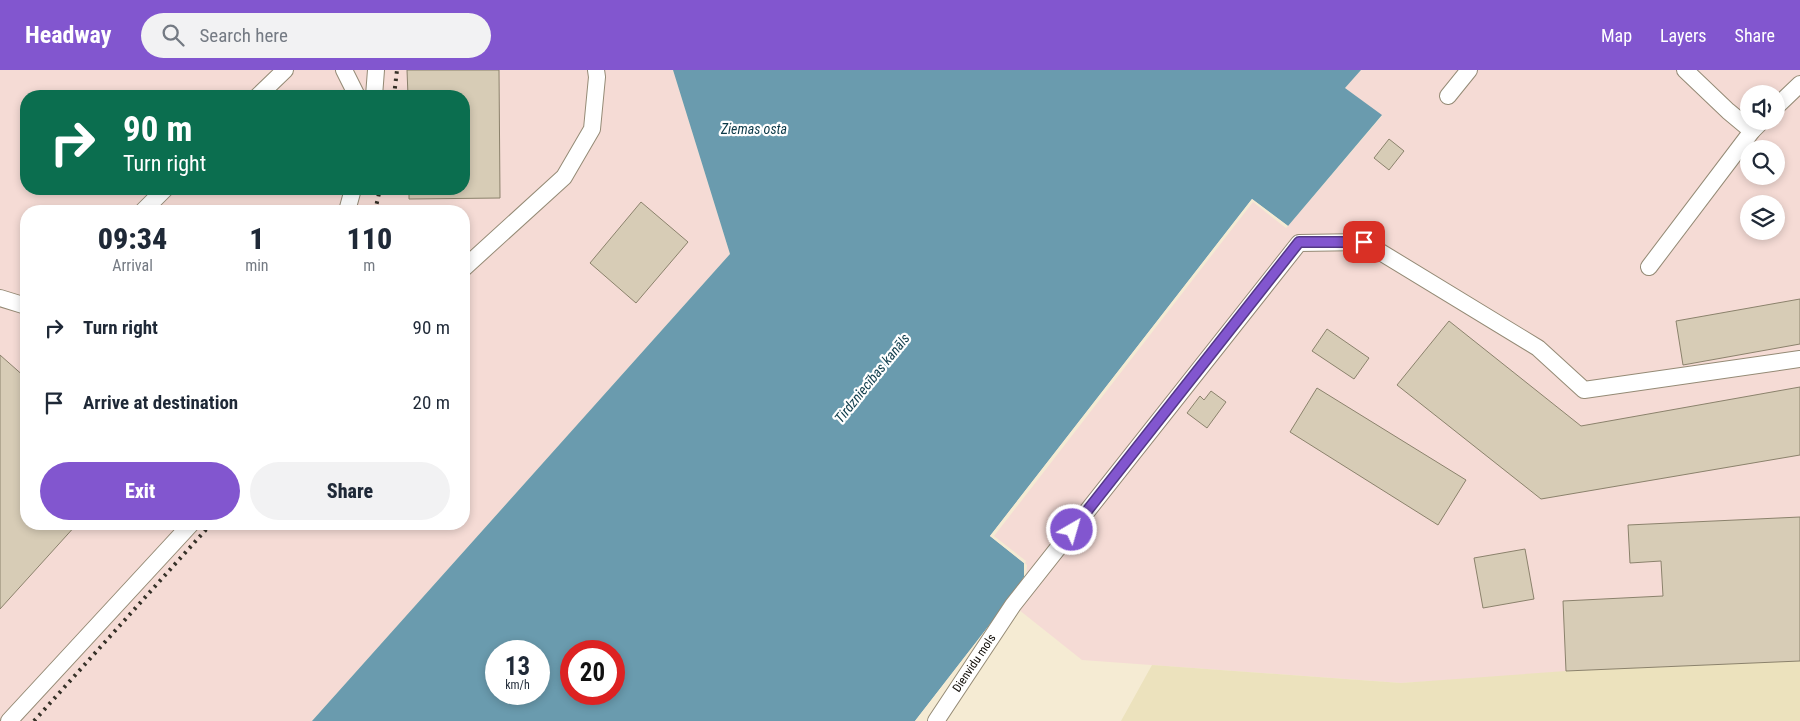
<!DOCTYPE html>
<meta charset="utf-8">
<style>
body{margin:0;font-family:"Roboto Condensed",sans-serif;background:#f2f2f3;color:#1f2937;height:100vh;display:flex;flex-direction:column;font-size:19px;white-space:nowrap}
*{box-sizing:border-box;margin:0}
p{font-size:16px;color:#747a83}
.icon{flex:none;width:28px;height:28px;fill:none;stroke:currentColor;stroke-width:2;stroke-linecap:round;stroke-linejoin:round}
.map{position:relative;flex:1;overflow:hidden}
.drawer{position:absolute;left:20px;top:135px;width:450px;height:325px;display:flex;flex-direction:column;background:#fff;border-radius:20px;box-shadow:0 2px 8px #0003}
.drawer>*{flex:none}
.top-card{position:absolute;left:20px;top:20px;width:450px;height:105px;border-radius:20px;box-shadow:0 2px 8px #0003;background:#0b6e4f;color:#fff;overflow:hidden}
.controls{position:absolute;left:1740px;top:15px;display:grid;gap:10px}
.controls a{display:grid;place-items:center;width:45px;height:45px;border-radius:50%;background:#fff;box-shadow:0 2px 8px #0003;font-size:25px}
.speed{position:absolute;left:485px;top:570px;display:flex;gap:10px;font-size:25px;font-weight:700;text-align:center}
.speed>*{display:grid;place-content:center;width:65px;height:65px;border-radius:50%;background:#fff;box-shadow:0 2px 8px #0003;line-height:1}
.speed small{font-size:12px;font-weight:400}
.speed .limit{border:8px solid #d22;background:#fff;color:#111}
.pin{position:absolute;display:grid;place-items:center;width:42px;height:42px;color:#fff;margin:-21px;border-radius:10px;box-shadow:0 2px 8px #0006}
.me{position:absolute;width:55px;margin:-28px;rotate:38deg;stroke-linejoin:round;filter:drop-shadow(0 0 4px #0008)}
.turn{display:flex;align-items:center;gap:18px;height:105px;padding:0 20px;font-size:22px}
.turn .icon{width:65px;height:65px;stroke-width:2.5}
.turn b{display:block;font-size:35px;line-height:42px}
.eta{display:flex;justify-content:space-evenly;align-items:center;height:85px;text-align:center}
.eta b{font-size:30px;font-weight:800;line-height:35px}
.button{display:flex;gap:10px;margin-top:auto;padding:10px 20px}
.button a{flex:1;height:58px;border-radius:30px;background:#8256cf;color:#fff;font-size:20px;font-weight:800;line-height:58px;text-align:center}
.button a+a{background:#f2f2f3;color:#1f2937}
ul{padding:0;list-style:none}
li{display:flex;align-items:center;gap:15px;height:75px;padding:0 20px}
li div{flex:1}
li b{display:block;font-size:19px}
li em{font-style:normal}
header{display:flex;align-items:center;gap:30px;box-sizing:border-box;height:70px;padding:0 25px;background:#8256cf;color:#fff}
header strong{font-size:24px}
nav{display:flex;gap:28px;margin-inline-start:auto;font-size:18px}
.search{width:350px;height:45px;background:#f2f2f3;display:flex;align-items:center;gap:12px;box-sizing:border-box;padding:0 18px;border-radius:28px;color:#747a83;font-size:19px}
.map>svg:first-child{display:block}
.industrial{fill:#f5dbd5;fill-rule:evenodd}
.sand{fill:#ece2bd}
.water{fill:#6a9bae;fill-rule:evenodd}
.pier{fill:#f5ebd3}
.building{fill:#d7ccb6;stroke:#8b826c}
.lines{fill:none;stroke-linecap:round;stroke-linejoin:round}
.lane-casing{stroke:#948a75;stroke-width:18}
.lane{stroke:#fff;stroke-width:16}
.rail{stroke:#353027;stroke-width:4;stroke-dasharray:2.5 5;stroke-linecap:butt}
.route-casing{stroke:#543887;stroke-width:12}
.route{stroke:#8256cf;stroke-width:9}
.labels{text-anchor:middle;stroke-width:4.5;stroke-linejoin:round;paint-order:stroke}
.street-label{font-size:12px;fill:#0f0b05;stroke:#fff}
.water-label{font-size:14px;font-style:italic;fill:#0c3a49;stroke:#fff}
</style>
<header>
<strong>Headway</strong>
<div class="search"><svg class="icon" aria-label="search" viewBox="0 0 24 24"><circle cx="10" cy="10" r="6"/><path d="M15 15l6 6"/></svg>Search here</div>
<nav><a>Map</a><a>Layers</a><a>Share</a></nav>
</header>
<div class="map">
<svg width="1800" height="651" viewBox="0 0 1800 651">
<rect width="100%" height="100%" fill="#f5ebd3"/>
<!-- industrial -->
<g class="industrial">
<path d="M0,0H673L730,184L312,651H0ZM26,26H464V119H26ZM26,141H464V454H26Z"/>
<path d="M1361,0H1800V591L1401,613L1082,590L1008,531L990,466L1252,129L1288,156L1382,46L1345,18ZM1749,24H1776V51H1749ZM1749,79H1776V106H1749ZM1749,134H1776V161H1749Z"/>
</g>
<!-- sand -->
<path class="sand" d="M1800,590V651H1121L1152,595L1401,613L1566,601Z"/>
<!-- water -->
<path class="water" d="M673,0H1361L1345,18L1382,45L1288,156L1252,129L990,466L1024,493V507L1008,531L915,651H312L730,184ZM496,581H539V624H496ZM571,581H614V624H571Z"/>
<!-- pier -->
<path class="pier" d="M1252,129L1288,156L1286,158L1253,132L994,466L1026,491L1025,493L1027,495L1026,508L1010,533L918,651H915L1008,531L1024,507V493L990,466Z"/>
<!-- building -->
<g class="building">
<path d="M407,0H499L500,128L409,129V119H464V26H408Z"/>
<path d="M1389,69L1404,81L1389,100L1374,88Z"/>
<path d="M641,132L688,172L636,233L590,193Z"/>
<path d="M1800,229V274L1683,295L1676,251Z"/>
<path d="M1449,251L1581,356L1800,317V385L1541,429L1397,315Z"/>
<path d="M1327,259L1369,288L1354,309L1312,281Z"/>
<path d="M0,285L26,308V454H77L0,539Z"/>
<path d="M1317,318L1466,410L1438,455L1290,362Z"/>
<path d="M1211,321L1226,332L1207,358L1187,343L1200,326L1204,330Z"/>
<path d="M1800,447V591L1566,601L1563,531L1663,526L1661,491L1630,493L1628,455Z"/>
<path d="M1525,479L1534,529L1483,538L1474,488Z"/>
</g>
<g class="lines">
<!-- lane casing -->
<g class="lane-casing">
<g id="lane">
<path d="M344,0L357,26"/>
<path d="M1685,0L1728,41L1752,61"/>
<path d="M258,26L285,0"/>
<path d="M374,26L376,0"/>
<path d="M1448,26L1469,0"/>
<path d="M1776,37L1800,14"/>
<path d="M143,141L165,119"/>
<path d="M347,141L353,119"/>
<path d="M1649,197L1752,61L1762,51"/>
<path d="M464,198L564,107L592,59L597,7L596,0"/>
<path d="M0,228L26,236"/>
<path d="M9,651L191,454"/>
<path d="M936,651L1013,535L1299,173L1364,172L1538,278L1584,320L1800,289"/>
</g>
</g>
<!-- lane -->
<use href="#lane" class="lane"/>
<!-- rail -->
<g class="rail">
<path d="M394,26L397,0"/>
<path d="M375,141L380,119"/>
<path d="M34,651L211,454"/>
</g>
</g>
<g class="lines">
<!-- route casing -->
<g class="route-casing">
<path id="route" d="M1072,460L1299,172H1364"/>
</g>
<!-- route -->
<use href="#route" class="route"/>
</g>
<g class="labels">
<!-- street labels -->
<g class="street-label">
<text transform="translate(974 593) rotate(-56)" y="4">Dienvidu mols</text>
</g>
<!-- water labels -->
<g class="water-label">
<text x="754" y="64">Ziemas osta</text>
<text transform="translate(872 308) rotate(-51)" y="5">Tirdzniecības kanāls</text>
</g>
</g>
</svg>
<div class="controls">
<a><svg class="icon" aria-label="sound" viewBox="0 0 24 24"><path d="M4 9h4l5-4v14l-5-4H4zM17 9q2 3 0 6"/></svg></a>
<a><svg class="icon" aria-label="search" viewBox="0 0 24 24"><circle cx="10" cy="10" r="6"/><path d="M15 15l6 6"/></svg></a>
<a><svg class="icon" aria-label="layers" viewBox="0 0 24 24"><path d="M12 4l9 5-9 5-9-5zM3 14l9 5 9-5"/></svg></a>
</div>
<div class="speed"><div>13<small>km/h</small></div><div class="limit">20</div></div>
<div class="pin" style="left:1364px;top:172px;background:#d93025"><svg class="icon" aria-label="arrive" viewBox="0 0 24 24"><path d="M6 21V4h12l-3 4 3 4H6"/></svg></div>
<svg class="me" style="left:1072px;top:460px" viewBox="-20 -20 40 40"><circle r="17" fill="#8256cf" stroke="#fff" stroke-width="3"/><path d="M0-11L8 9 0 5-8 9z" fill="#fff"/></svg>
<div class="top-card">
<div class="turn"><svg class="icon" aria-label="right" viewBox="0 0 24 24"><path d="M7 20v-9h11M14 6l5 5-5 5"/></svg><div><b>90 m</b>Turn right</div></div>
</div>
<section class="drawer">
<div class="eta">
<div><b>09:34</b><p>Arrival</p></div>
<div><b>1</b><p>min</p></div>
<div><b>110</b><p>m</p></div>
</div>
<ul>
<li><svg class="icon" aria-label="right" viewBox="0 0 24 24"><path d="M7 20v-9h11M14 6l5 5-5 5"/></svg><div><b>Turn right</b></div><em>90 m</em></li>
<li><svg class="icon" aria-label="arrive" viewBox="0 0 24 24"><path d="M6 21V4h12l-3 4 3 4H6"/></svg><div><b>Arrive at destination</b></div><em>20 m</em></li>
</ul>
<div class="button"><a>Exit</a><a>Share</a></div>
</section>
</div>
